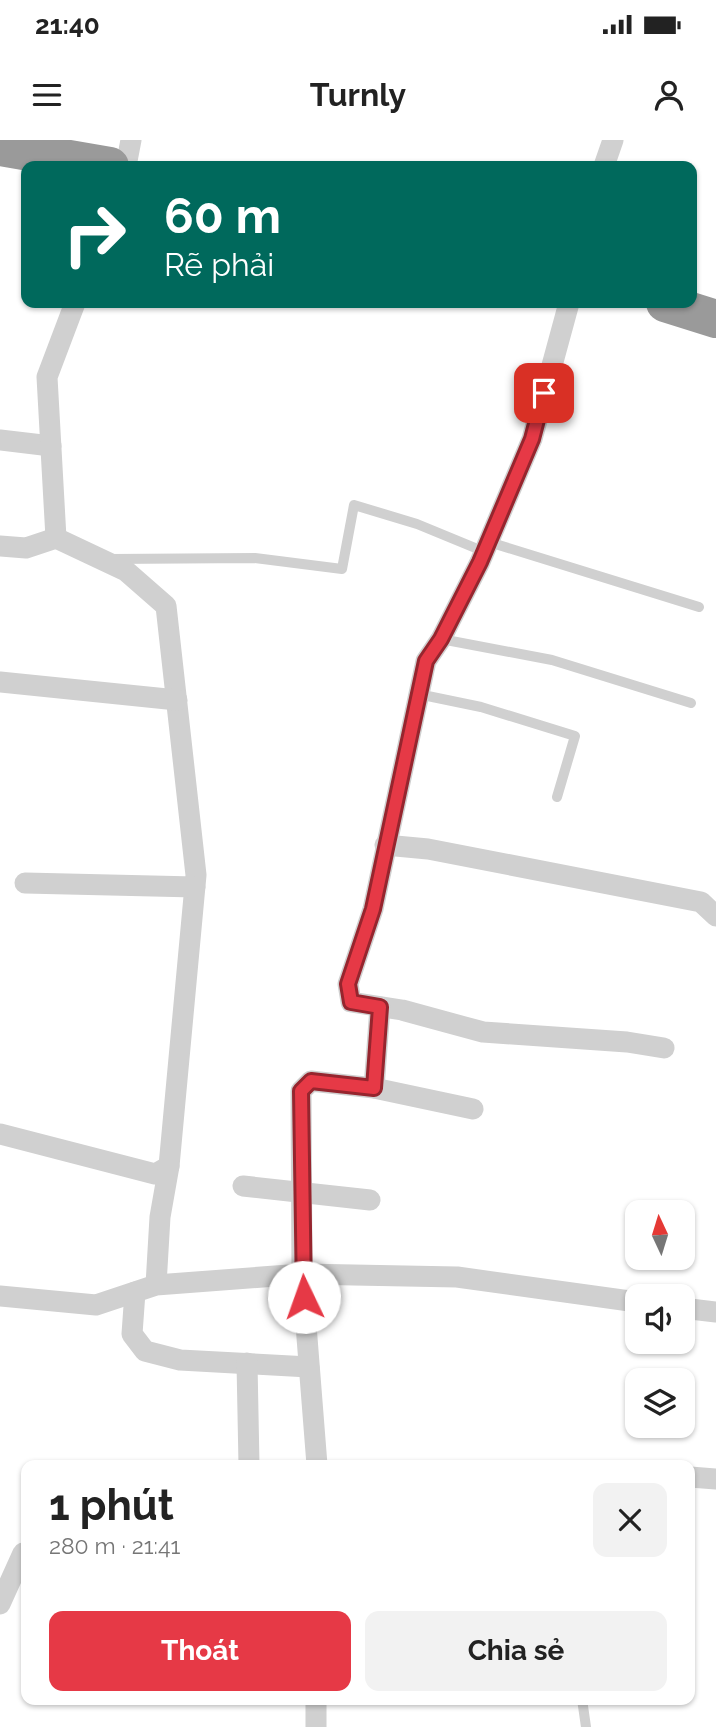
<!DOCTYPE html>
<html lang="vi">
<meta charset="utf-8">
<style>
body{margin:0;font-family:Raleway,sans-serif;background:#f2f2f2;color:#222;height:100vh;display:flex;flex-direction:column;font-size:26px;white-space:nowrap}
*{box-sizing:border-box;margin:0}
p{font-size:23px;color:#767676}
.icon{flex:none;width:38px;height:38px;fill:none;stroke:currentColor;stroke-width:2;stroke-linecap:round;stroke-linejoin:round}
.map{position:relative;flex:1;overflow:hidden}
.sheet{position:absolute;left:21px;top:1320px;width:674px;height:245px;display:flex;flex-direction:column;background:#fff;border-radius:14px;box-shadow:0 2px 5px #0004}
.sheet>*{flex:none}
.guide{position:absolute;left:21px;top:21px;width:676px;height:147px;border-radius:14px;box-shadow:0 2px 5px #0004;background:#00695c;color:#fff;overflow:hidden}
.needle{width:46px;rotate:356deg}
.buttons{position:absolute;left:625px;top:1060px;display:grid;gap:14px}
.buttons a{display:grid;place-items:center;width:70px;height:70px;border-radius:14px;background:#fff;box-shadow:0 2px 5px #0004;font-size:35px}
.pin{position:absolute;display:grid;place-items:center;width:60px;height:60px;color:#fff;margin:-30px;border-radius:14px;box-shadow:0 4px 10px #0006}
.me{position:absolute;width:77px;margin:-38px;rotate:357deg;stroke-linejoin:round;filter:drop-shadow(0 0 5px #0008)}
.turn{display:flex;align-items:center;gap:24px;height:147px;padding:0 28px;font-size:32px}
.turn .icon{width:91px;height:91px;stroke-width:2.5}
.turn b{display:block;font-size:49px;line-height:60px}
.round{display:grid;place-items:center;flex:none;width:74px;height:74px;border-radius:14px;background:#f2f2f2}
.headline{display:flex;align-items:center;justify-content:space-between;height:119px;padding:0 28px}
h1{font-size:42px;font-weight:700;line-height:52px}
.cta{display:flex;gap:14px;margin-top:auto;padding:14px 28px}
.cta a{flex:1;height:80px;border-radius:14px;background:#e63946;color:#fff;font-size:28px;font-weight:700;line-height:80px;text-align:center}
.cta a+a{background:#f2f2f2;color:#222}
.status{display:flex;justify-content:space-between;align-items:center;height:49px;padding:0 35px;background:#fff;direction:ltr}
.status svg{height:19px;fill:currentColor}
header{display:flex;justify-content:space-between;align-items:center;height:91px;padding:0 28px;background:#fff;font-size:32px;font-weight:700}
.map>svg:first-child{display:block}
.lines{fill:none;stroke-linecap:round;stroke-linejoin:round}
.lane{stroke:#d0d0d0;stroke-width:10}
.street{stroke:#d0d0d0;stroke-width:21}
.highway{stroke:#9a9a9a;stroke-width:38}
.route-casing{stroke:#96252e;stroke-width:18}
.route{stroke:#e63946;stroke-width:12}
</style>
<div class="status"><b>21:40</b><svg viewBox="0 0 49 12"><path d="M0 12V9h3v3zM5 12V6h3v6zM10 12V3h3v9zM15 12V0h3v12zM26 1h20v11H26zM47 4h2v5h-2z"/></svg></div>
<header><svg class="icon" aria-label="menu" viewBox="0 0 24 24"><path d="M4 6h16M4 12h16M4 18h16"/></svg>Turnly<svg class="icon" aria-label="person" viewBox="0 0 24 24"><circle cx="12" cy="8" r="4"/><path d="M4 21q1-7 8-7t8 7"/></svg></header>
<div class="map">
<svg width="716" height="1587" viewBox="0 0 716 1587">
<rect width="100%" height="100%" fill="#fff"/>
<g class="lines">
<!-- lane -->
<g class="lane">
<path d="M489,402L699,467"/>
<path d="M110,419L255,418L342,429L354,365L417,384L485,412"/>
<path d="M441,499L552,520L691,563"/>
<path d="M418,554L481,567L575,596L557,657"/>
<path d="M582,1559L586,1587"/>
</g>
<!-- street -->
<g class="street">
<path d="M126,26L131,0"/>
<path d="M604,26L613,0"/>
<path d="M569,163L532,299L480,422L441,499L426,521L373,769L348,844L351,862L402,870L483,892L627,902L664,908"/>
<path d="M0,300L51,306"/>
<path d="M56,398L47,237L75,163"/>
<path d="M0,406L26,408L56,398L126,431L166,466L196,735L169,1026L155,1034L0,994"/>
<path d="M0,542L177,560"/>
<path d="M385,705L428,709L701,762L716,776"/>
<path d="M25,743L195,747"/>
<path d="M374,948L380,867"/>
<path d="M243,1046L370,1060"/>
<path d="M156,1145L160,1077L169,1026"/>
<path d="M135,1152L132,1194L145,1211L180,1220L309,1227"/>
<path d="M0,1156L96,1165L156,1145L302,1134L457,1137L637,1162"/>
<path d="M682,1168L716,1172"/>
<path d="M247,1223L249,1325"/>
<path d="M317,1325L302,1134L301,951L311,941L374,948L473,969"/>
<path d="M690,1337L716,1339"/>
<path d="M0,1464L23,1413"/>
<path d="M316,1587V1559"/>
</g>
<!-- highway -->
<g class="highway">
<path d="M0,7L110,26"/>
<path d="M665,163L716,179"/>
</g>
</g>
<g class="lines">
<!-- route casing -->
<g class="route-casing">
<path id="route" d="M304,1157L301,951L311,941L374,948L380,867L351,862L348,844L373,769L426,521L441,499L480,422L532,299L544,253"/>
</g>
<!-- route -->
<use href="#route" class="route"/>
</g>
</svg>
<div class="buttons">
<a><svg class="needle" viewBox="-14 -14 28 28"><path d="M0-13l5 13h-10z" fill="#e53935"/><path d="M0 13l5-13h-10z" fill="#767676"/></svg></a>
<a><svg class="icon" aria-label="sound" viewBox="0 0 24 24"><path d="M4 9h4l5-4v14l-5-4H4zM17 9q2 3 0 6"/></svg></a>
<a><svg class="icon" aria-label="layers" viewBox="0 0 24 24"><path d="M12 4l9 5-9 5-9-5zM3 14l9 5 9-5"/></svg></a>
</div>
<div class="pin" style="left:544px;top:253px;background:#d93025"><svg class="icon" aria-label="arrive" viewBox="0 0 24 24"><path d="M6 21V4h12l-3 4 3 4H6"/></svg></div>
<svg class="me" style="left:304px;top:1157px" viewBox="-20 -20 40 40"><circle r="19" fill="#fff"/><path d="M0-13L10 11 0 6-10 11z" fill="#e63946"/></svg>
<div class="guide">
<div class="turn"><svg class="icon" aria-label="right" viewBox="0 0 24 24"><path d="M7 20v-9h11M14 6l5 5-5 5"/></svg><div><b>60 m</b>Rẽ phải</div></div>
</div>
<section class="sheet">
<div class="headline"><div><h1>1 phút</h1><p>280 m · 21:41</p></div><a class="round"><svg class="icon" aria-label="close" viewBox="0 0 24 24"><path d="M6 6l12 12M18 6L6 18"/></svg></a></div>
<div class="cta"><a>Thoát</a><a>Chia sẻ</a></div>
</section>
</div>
